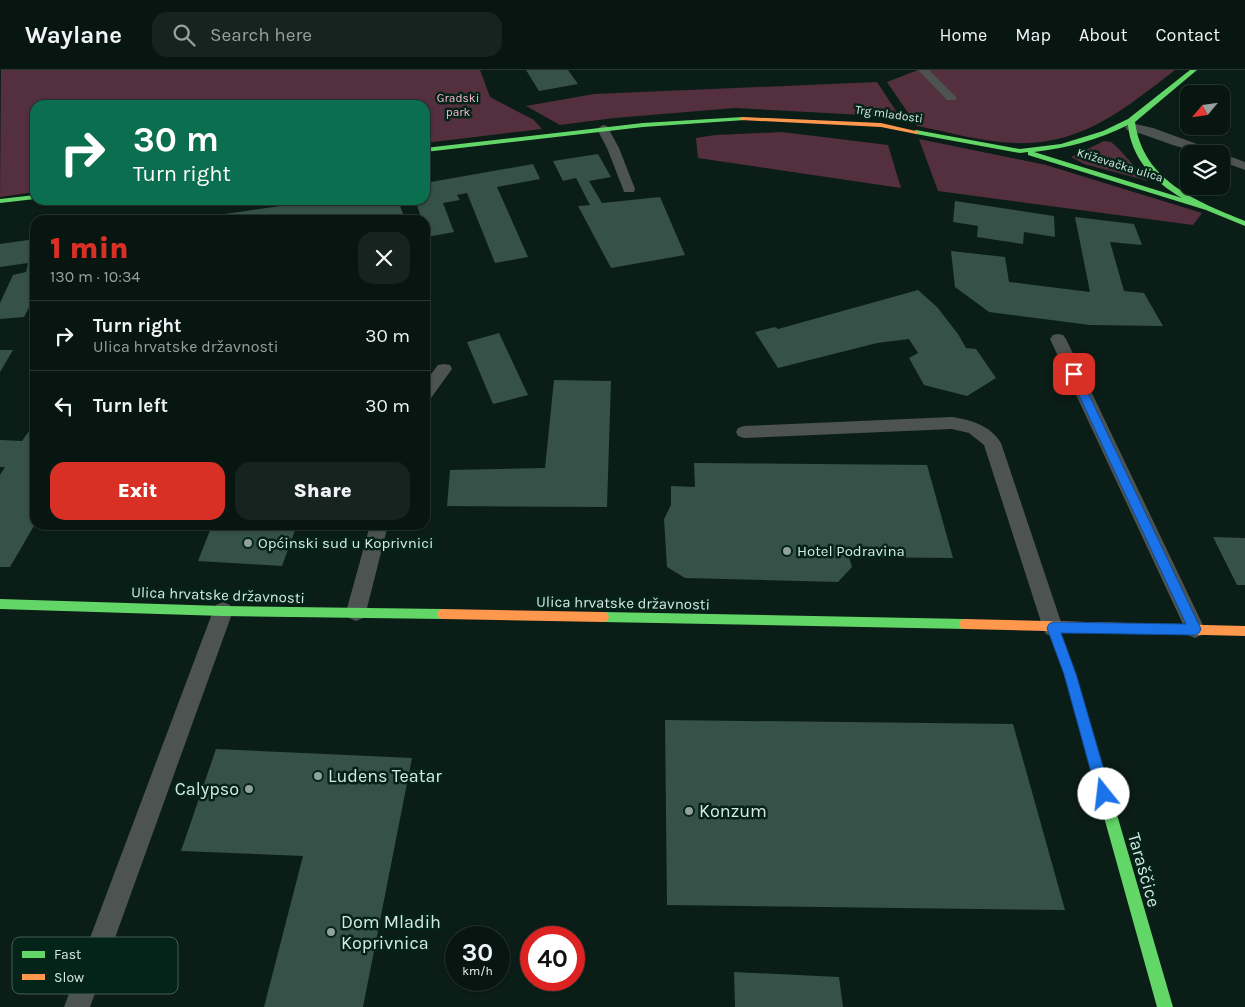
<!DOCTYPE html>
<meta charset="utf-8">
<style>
body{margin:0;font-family:Karla,sans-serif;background:#16231f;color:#f1f3f6;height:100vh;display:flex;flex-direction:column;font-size:19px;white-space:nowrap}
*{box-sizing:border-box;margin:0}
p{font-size:16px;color:#989f9f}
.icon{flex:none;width:28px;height:28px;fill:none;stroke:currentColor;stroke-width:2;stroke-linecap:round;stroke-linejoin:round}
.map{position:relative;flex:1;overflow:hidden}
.side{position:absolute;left:30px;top:145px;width:400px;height:315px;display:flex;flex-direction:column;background:#081611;border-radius:15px;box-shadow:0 1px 4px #0004,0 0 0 1px #293531}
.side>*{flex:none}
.top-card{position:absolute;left:30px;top:30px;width:400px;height:105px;border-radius:15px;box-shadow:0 1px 4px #0004,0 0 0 1px #293531;background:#0b6e4f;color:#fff;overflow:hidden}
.needle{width:32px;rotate:241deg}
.tools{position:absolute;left:1180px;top:15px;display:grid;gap:10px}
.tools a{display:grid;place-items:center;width:50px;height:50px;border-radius:10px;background:#081611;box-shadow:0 1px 4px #0004,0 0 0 1px #293531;font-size:25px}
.speed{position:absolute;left:445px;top:856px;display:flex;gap:10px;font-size:25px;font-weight:700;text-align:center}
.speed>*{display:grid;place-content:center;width:65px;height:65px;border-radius:50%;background:#081611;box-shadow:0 1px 4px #0004,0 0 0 1px #293531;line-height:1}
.speed small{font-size:12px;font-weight:400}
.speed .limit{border:8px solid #d22;background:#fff;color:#111}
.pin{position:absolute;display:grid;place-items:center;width:42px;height:42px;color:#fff;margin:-21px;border-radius:10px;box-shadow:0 2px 8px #0006}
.me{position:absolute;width:55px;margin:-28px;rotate:344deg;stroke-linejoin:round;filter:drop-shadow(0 0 4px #0008)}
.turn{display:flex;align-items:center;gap:18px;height:105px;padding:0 20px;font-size:22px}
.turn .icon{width:65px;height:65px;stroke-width:2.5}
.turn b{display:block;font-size:35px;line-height:42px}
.round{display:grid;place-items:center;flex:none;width:52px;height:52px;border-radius:15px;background:#16231f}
.summary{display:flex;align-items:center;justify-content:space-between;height:85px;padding:0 20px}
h1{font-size:30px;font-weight:800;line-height:38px;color:#d93025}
.cta{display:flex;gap:10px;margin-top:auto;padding:10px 20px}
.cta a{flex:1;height:58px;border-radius:15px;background:#d93025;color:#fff;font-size:20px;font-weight:800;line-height:58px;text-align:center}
.cta a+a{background:#16231f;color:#f1f3f6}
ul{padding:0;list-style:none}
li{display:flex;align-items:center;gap:15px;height:70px;padding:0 20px;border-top:1px solid #293531}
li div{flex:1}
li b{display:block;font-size:19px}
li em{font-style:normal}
header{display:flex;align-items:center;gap:30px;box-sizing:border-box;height:70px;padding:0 25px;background:#081611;border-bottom:1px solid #293531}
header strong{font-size:24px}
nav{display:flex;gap:28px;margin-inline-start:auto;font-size:18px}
.search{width:350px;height:45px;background:#16231f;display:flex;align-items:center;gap:12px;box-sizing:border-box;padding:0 18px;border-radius:15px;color:#989f9f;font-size:19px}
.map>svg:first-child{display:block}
.green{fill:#542f3e}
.building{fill:#365147}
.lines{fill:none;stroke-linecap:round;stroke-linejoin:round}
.lane{fill:#4c5350;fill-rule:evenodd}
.fast{fill:#63d668;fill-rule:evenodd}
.slow{fill:#ff974d;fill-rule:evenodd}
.route{fill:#1a73e8;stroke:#114b97}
.poi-dot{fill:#90a29a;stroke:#042419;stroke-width:2}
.labels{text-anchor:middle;stroke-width:5;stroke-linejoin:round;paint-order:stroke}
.far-park-label{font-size:12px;fill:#fcbad1;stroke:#042419}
.far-street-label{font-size:12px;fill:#d8e9e1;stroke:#042419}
.poi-label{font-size:15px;fill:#d8e9e1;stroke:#042419;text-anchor:start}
.street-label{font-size:15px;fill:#d8e9e1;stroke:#042419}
.near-poi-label{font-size:18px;fill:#d8e9e1;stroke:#042419;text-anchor:start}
.near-street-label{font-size:18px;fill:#d8e9e1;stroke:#042419}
.key{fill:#042419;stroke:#445f55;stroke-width:1}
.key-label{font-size:14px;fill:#d8e9e1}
</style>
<header>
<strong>Waylane</strong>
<div class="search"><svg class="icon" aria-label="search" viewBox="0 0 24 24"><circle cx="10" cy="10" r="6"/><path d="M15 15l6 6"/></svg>Search here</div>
<nav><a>Home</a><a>Map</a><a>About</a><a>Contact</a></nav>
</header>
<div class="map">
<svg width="1245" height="937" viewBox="0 0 1245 937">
<rect width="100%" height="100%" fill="#0b1d17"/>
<!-- green -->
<g class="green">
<path d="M1,0H480L490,27L534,50L542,59L425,73V35H35V122L0,127Z"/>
<path d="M918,0H1175C1126,38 1081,76 1015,73C982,72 949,62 917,56L887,12Z"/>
<path d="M877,12L900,47L735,38L614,48L560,55L526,36L594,24Z"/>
<path d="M782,62L888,75L901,118L698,88L696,68L715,65Z"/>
<path d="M919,69L1046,95L1202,143L1193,155L938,121Z"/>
<path d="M1104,71L1111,72L1117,77L1148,111L1084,94L1071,87Z"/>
</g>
<!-- building -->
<g class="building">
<path d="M526,0H568L578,14L539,21Z"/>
<path d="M598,84L611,107L589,111L602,133L660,127L685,185L611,198L578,136L590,135L576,108L563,111L553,91Z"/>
<path d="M533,94L540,109L497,117L528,187L495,193L467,123L457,125L460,130L443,133L454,162L427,167L425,150H422L415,130H425V113Z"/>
<path d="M323,130H398L403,144L369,150H212L211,146Z"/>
<path d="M955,131L1054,146L1055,167L1024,162L1023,174L977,167L978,156L953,152Z"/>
<path d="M1075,147L1134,154L1142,175L1110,172L1124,221L1144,223L1163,256L1090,255L989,242L955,217L951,181L1005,187L1009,212L1090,222Z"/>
<path d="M35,169V226L24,247L0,249V233L13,205L26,202L28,193L0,197V174Z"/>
<path d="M918,220L937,237L958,264L966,278L976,279L996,308L967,326L924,315L909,288L918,283L909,269L877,273L778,298L755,262L775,257L778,259Z"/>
<path d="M499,263L528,325L493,334L467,272Z"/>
<path d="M0,280H13L0,302Z"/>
<path d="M554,310L611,311L607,437L447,436L450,400L545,398Z"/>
<path d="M29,361H35V454L10,497H0V405L5,397H0V370L22,371Z"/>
<path d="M694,393L927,395L953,488L849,487L852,497L838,512L685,508L667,497L664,449L671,435V416L695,417Z"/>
<path d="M212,455H297L282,496L198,491Z"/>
<path d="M1213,467L1245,468V515H1237Z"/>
<path d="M665,650L1013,654L1065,840L667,835Z"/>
<path d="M216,679L412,688L363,937H264L303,786L181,781Z"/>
<path d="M734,902L839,907L843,937H735Z"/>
</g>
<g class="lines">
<!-- lane -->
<g class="lane">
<path d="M918,0H929L957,28L955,30H947Z"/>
<path d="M1131,53L1153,58L1216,81L1218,84C1187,84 1157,67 1127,60L1125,57Z"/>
<path d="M603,55L607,56L619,78L635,119L634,122H624L623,119L607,78L597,59Z"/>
<path d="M1221,83L1245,92V100L1221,91V84H1219Z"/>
<path d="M1058,264L1063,265L1066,269L1202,553L1205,559L1202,565L1195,568L1188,565L1050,269L1053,265Z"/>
<path d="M444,294L450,295L452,299L431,328L425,330V312L438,295Z"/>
<path d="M952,347C971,350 990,355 1001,373L1063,558L1060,564L1053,567L1046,564L1043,558L984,375L969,363L952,359L744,368L738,366L736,362L738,358L744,356Z"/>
<path d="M370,455H388L366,542L363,548L356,551L349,548L346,542Z"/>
<path d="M223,532L230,535L233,541L90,937H64L213,541L216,535Z"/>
</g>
<!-- fast -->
<g class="fast">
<path d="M1190,0H1197L1135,52C1143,111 1196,131 1245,151V156L1206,140L1028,85V82L1020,83L916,64L912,62L916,60L1020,79L1061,74L1103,61L1128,49ZM1128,55C1131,88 1154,112 1182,128L1034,82C1067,78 1098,70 1128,55Z"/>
<path d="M743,47L747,49L745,50L643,57L425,82V78L643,53Z"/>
<path d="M35,125V129L0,133V129Z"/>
<path d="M0,529L223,536L443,539L447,540L449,544L447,548L443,549L223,546L0,539Z"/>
<path d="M603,542L965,549L969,550L971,554L969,558L965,559L603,552L599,551L597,547L599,543Z"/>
<path d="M1053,553L1057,554L1059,558L1076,604L1173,937H1157L1064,604L1047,558L1049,554Z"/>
</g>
<!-- slow -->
<g class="slow">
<path d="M743,47L881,53L920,62L916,64L881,57L741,50L739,49Z"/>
<path d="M443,539L603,542L607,543L609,547L607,551L603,552L443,549L439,548L437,544L439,540Z"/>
<path d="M965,549L1245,556V566L965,559L961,558L959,554L961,550Z"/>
</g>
</g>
<!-- route -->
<path class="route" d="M1074,301L1079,304L1201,559L1199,563L1195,565L1061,563L1076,604L1111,724L1109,729L1104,731L1099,729L1097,724L1064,604L1047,558L1049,554L1053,552L1186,554L1069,304Z"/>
<!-- markers -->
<g class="poi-dot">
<circle cx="248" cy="473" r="5"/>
<circle cx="787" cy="481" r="5"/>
<circle cx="318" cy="706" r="5"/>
<circle cx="249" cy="719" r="5"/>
<circle cx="689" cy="741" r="5"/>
<circle cx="331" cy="862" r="5"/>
</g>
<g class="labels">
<!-- far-park labels -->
<g class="far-park-label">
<text x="458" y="32">Gradski<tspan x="458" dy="14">park</tspan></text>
</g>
<!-- far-street labels -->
<g class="far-street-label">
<text transform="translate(889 44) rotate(8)" y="4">Trg mladosti</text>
<text transform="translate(1120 95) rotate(17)" y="4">Križevačka ulica</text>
</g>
<!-- poi labels -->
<g class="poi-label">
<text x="258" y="478">Općinski sud u Koprivnici</text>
<text x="797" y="486">Hotel Podravina</text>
</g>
<!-- street labels -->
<g class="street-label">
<text transform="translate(218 525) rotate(2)" y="5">Ulica hrvatske državnosti</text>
<text transform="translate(623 533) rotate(1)" y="5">Ulica hrvatske državnosti</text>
</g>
<!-- near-poi labels -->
<g class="near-poi-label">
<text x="328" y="712">Ludens Teatar</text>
<text x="239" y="725" text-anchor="end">Calypso</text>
<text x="699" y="747">Konzum</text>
<text x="341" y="858">Dom Mladih<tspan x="341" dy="21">Koprivnica</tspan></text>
</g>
<!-- near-street labels -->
<g class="near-street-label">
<text transform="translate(1144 800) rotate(74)" y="6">Taraščice</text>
</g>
</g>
<!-- legend -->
<rect x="12" y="867" width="166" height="57" rx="8" class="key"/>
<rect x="22" y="881" width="23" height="7" fill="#63d668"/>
<rect x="22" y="904" width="23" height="6" fill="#ff974d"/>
<g class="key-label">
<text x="54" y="889">Fast</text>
<text x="54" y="912">Slow</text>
</g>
</svg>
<div class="tools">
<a><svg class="needle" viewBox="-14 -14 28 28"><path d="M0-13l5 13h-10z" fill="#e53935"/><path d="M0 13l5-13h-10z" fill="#989f9f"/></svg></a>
<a><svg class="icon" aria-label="layers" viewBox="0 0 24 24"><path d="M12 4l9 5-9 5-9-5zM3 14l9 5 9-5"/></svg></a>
</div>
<div class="speed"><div>30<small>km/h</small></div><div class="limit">40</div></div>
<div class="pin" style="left:1074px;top:304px;background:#d93025"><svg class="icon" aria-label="arrive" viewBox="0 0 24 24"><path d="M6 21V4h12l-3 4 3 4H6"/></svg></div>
<svg class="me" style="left:1104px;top:724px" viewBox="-20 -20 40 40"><circle r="19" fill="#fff"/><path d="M0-13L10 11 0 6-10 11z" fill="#1a73e8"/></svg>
<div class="top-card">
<div class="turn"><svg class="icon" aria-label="right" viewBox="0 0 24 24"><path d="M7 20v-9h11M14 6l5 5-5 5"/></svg><div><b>30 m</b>Turn right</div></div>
</div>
<section class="side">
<div class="summary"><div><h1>1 min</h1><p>130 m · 10:34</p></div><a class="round"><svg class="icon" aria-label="close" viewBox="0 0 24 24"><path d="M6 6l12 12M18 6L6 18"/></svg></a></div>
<ul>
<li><svg class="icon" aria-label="right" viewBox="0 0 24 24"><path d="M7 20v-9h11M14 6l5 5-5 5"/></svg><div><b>Turn right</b><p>Ulica hrvatske državnosti</p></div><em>30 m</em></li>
<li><svg class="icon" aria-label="left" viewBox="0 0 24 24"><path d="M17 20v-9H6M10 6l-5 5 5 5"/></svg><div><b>Turn left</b></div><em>30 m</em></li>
</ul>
<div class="cta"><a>Exit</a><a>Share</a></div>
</section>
</div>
